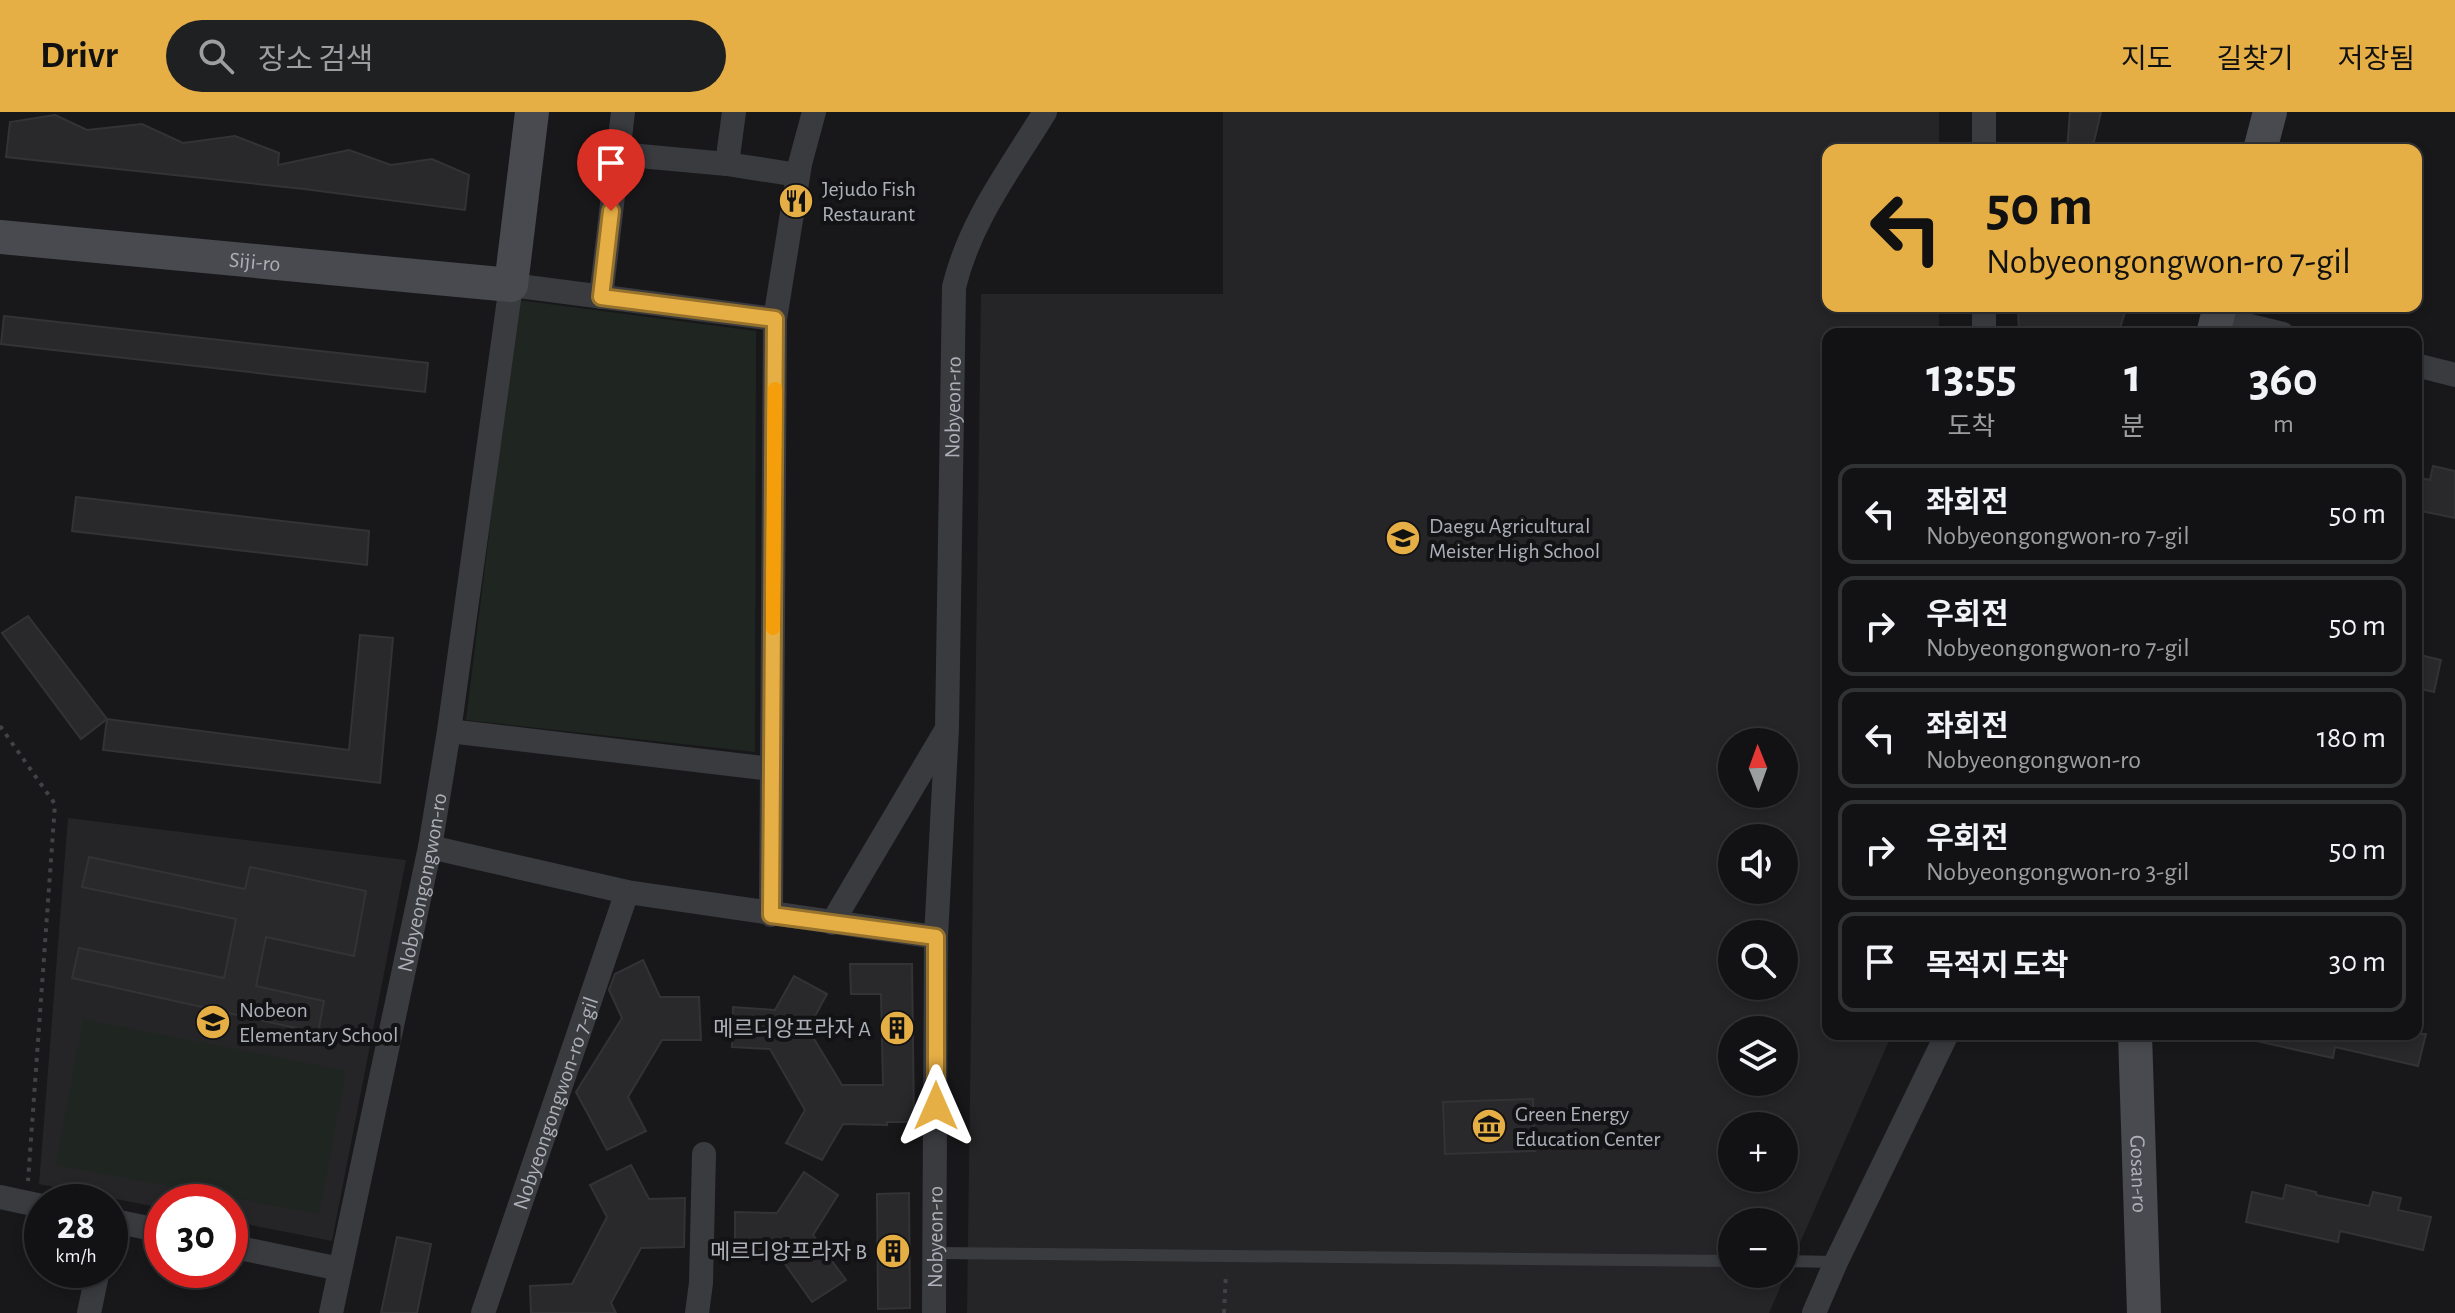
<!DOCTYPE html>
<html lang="ko">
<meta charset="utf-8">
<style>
body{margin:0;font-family:"Alegreya Sans","Noto Sans KR",sans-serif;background:#1f2022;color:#f1f3f6;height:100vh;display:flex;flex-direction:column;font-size:30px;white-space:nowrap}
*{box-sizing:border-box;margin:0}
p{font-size:26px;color:#9c9ea0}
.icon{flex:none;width:44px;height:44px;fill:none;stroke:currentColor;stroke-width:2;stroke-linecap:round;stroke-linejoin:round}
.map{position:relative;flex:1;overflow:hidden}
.side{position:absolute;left:1822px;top:216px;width:600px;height:712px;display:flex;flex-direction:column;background:#121214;border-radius:16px;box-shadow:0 4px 12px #0003,0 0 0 2px #313234}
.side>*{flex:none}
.top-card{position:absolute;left:1822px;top:32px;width:600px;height:168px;border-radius:16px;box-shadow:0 4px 12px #0003,0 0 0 2px #313234;background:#e6af45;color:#111;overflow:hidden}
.needle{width:52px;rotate:359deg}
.buttons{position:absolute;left:1718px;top:616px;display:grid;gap:16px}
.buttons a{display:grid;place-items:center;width:80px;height:80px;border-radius:50%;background:#121214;box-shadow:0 4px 12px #0003,0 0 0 2px #313234;font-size:40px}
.speed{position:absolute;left:24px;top:1072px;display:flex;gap:16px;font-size:40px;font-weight:700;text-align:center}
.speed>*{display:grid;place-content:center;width:104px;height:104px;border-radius:50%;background:#121214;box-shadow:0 4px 12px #0003,0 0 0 2px #313234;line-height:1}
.speed small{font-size:20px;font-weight:400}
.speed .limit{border:12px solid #d22;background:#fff;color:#111}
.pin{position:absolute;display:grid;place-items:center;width:68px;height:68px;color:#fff;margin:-82px -34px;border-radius:50% 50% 50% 0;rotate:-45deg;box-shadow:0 0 8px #0007}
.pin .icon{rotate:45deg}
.me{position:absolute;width:88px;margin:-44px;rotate:0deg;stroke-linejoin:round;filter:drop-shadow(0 0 6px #0008)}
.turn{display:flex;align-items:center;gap:28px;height:168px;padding:0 32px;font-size:36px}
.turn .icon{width:104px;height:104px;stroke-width:2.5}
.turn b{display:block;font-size:56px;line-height:68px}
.eta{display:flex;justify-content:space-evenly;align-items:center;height:136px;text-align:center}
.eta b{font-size:48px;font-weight:700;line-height:56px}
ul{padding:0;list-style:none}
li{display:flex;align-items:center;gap:24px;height:100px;margin:0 16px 12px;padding:0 16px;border:4px solid #313234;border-radius:16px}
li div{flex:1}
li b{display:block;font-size:30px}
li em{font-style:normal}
header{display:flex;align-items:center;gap:48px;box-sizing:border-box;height:112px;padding:0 40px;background:#e6af45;color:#111}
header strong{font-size:38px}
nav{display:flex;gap:44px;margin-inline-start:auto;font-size:28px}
.search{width:560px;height:72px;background:#1f2022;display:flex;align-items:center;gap:20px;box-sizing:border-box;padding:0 28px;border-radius:44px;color:#9c9ea0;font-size:30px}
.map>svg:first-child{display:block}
.built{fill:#252527;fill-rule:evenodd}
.green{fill:#1f2520}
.building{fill:#29292b;stroke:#333336;stroke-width:2}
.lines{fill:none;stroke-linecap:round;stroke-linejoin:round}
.path{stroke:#404246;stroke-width:4;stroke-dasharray:4 6;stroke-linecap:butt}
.lane{stroke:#3a3b3f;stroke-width:12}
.street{stroke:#3a3b3f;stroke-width:24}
.secondary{stroke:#484a4f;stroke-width:34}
.route-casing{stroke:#96722d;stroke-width:20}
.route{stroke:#e6af45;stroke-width:14}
.slow{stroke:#f59e0b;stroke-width:14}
.labels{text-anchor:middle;stroke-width:8;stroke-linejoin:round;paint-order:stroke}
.poi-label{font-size:22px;fill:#acb0b9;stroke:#131315;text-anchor:start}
.street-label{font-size:22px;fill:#acb0b9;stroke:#131315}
</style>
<header>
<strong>Drivr</strong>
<div class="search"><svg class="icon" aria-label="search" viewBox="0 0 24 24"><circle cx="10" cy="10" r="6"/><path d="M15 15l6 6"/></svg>장소 검색</div>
<nav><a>지도</a><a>길찾기</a><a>저장됨</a></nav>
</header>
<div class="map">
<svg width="2455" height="1201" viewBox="0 0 2455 1201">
<rect width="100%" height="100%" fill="#18181a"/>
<!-- built -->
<g class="built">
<path d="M1223,0H1939V38H1828V194H1939V222H1828V922H1892L1769,1201H967L981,182H1223ZM1732,630H1784V682H1732ZM1732,726H1784V778H1732ZM1732,822H1784V874H1732ZM1732,918H1784V970H1732ZM1732,1014H1784V1066H1732ZM1732,1110H1784V1162H1732Z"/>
<path d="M68,706L406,748L332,1129L230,1109V1090H162V1096L39,1072Z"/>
</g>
<!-- green -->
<g class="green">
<path d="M518,188L756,219L755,640L466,608Z"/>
<path d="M83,907L346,959L319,1102L56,1053Z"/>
</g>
<!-- building -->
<g class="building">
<path d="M2070,0H2101L2092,38H2067Z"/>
<path d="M55,3L87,18L142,12L183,31L235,24L279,41L278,53L349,38L391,53L432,47L469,63L465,98L304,77L6,45L10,10Z"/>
<path d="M2018,194H2127L2118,222H2019Z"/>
<path d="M4,204L428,251L425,280L1,232Z"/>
<path d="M2433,354L2455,359V406L2416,398V365L2430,368Z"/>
<path d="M76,385L369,419L367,453L72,419Z"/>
<path d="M28,504L107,607L81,627L2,521Z"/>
<path d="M360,523L393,526L380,671L103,638L107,607L349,638Z"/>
<path d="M2416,542L2441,548L2434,580L2416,576Z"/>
<path d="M89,745L245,777L250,755L366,779L354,844L266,825L256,874L324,889L318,921L72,866L79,836L224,866L236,807L82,775Z"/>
<path d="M643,848L660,885H699L701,928H662L628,985L646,1019L607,1038L576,980L622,906L609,878L615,862Z"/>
<path d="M850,852H912L914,1010H887V1013L843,1012L822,1048L786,1031L805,998L770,937L732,935L733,895L775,898L794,864L827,882L808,917L842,973H883L881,882H851Z"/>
<path d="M2256,922H2426L2418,954L2335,935L2333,946L2256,929Z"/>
<path d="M1533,987L1535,1039L1445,1042L1443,990Z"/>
<path d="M631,1053L649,1087L685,1086L684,1135L641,1136L611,1191L616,1201H531L530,1174L572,1172L607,1105L590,1073Z"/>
<path d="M804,1060L838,1083L813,1123L846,1168L812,1190L780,1145L735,1144V1100L777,1101Z"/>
<path d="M2286,1073L2316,1080V1083L2369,1094L2373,1080L2401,1086L2398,1098L2431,1105L2423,1138L2340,1119L2338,1130L2246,1110L2252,1080L2283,1087Z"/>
<path d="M909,1081L910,1196L878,1197L877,1082Z"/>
<path d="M397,1125L431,1132L417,1201H381Z"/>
</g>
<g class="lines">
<!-- path -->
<g class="path">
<path d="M0,614L55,692L28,1069"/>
<path d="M1224,1201L1226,1161"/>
</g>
<!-- lane -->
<g class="lane">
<path d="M935,1141L1732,1149"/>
<path d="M1784,1149L1836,1150"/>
</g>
<!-- street -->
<g class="street">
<path d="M1984,0V38"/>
<path d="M618,42L727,52L798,63"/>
<path d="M727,52L734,0"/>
<path d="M601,185L623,0"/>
<path d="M1984,194V222"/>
<path d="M2217,206L2283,222"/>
<path d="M2416,253L2455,263"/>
<path d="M449,619L772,657"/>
<path d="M430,735L627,780L936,825"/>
<path d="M771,803L775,207L800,52L814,0"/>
<path d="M832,811L945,620"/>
<path d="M0,1085L42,1094"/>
<path d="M110,1108L162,1119"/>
<path d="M230,1134L340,1157"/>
<path d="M89,1201L98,1158"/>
<path id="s1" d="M331,1201L430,735L449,619L511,173L775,207"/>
<path id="s2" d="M483,1201L627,780"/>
<path d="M697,1201L701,1171L704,1042"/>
<path id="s3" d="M934,1201L936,825L947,616L954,175C970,109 1010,57 1045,0"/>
<path d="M1814,1201L1836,1150L1947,922"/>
</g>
<!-- secondary -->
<g class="secondary">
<path d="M2260,38L2270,0"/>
<path id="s4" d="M0,125L511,173L532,0"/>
<path d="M2213,222L2220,194"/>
<path id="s5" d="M2135,922L2144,1201"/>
</g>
</g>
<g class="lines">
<!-- route casing -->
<g class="route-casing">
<path id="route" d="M611,99L601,185L775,207L771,803L936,825V994"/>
</g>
<!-- route -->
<use href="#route" class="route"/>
<!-- slow -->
<path class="slow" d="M773,516L775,277"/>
</g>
<!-- icons -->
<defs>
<g id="restaurant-disc" transform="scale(1.8)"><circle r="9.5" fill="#e6af45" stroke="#131315"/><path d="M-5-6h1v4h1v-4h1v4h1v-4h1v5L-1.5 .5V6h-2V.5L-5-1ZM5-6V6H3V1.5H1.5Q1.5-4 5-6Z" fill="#111"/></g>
<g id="school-disc" transform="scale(1.8)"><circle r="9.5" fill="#e6af45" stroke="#131315"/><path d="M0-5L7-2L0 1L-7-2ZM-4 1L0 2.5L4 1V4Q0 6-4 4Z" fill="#111"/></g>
<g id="building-disc" transform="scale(1.8)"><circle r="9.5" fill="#e6af45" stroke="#131315"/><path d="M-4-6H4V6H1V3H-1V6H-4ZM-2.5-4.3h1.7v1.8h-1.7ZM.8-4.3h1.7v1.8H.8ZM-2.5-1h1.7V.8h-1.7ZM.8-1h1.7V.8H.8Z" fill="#111"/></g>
<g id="museum-disc" transform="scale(1.8)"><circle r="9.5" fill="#e6af45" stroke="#131315"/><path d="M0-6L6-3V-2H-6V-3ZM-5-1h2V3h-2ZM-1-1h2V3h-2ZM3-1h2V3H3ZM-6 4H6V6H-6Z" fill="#111"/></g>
</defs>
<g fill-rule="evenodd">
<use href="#restaurant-disc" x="796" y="89"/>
<use href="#school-disc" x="1403" y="426"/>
<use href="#school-disc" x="213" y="910"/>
<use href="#building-disc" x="897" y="916"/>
<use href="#museum-disc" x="1489" y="1014"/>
<use href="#building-disc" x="893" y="1139"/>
</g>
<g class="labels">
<!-- poi labels -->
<g class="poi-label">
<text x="822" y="84">Jejudo Fish<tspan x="822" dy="25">Restaurant</tspan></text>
<text x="1429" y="421">Daegu Agricultural<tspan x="1429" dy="25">Meister High School</tspan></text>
<text x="239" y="905">Nobeon<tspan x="239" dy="25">Elementary School</tspan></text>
<text x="871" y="924" text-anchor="end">메르디앙프라자 A</text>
<text x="1515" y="1009">Green Energy<tspan x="1515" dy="25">Education Center</tspan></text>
<text x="867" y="1147" text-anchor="end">메르디앙프라자 B</text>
</g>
<!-- street labels -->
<g class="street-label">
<text dy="8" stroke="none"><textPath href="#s4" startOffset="256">Siji-ro</textPath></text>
<text dy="8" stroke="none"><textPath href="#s3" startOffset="906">Nobyeon-ro</textPath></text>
<text dy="8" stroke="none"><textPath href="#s1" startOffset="440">Nobyeongongwon-ro</textPath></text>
<text dy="8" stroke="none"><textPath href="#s2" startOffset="222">Nobyeongongwon-ro 7-gil</textPath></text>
<text dy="8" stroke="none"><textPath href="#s5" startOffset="140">Gosan-ro</textPath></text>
<text dy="8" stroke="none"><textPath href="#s3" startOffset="76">Nobyeon-ro</textPath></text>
</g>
</g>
</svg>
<div class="buttons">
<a><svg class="needle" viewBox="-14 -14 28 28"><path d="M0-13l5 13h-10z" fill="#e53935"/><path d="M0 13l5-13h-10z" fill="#9c9ea0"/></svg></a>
<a><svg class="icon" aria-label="sound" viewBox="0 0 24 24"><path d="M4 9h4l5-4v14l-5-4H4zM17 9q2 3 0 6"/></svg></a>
<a><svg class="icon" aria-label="search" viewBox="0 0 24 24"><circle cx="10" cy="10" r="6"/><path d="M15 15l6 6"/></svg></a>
<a><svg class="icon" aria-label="layers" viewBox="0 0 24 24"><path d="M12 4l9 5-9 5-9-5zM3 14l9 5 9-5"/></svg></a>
<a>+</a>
<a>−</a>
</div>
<div class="speed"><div>28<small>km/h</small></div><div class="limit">30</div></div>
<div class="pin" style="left:611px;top:99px;background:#d93025"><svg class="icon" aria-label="arrive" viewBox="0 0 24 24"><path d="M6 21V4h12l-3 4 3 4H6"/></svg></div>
<svg class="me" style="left:936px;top:994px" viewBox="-20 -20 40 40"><path d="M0-17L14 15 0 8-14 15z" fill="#e6af45" stroke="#fff" stroke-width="4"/></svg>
<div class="top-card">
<div class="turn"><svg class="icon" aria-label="left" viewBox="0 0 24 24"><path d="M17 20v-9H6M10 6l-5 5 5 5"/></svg><div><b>50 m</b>Nobyeongongwon-ro 7-gil</div></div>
</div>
<section class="side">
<div class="eta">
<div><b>13:55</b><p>도착</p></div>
<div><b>1</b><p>분</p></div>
<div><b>360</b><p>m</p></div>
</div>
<ul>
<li><svg class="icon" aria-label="left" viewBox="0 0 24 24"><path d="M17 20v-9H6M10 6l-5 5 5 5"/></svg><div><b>좌회전</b><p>Nobyeongongwon-ro 7-gil</p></div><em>50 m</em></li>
<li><svg class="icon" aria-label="right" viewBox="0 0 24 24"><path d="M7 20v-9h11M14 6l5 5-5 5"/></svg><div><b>우회전</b><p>Nobyeongongwon-ro 7-gil</p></div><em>50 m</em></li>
<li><svg class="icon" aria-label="left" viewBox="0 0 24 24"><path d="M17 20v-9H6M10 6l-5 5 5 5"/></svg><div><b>좌회전</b><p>Nobyeongongwon-ro</p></div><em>180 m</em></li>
<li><svg class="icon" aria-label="right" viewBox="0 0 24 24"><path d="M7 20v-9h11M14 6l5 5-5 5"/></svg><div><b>우회전</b><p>Nobyeongongwon-ro 3-gil</p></div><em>50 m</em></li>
<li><svg class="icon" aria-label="arrive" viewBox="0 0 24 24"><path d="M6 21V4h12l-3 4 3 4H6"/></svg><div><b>목적지 도착</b></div><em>30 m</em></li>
</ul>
</section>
</div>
